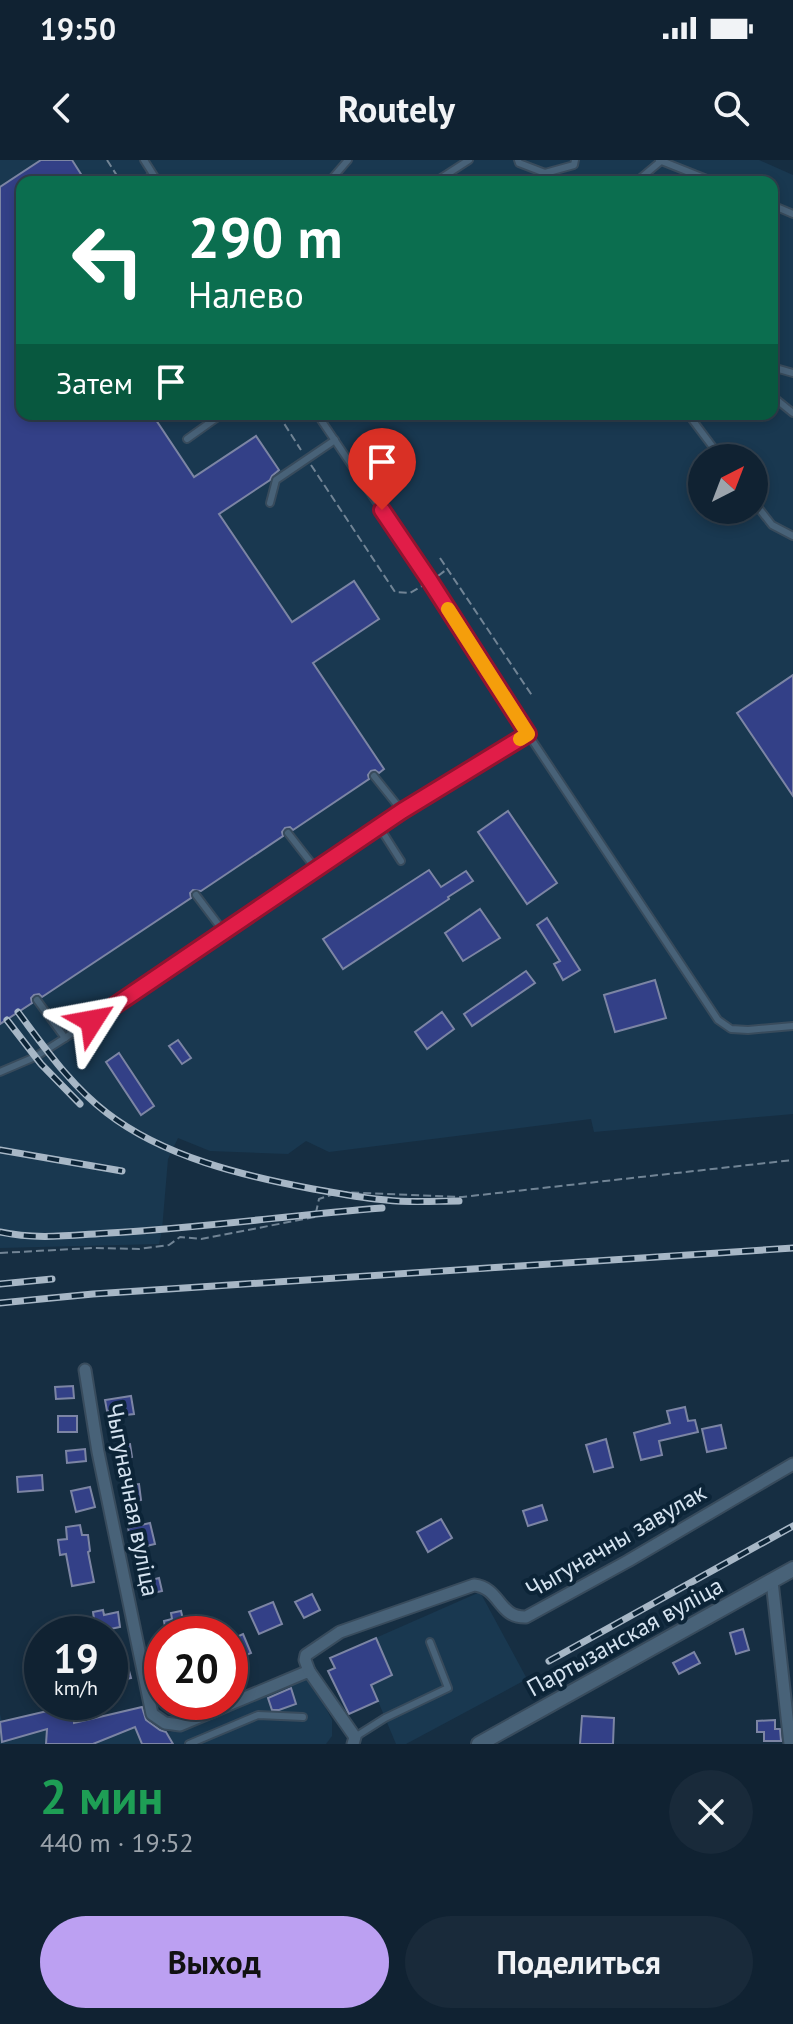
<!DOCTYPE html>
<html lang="ru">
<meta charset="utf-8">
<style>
body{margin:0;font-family:"PT Sans",sans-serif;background:#192a3a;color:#f1f3f6;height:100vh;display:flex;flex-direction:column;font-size:30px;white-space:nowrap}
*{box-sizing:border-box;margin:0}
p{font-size:26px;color:#9ca4ac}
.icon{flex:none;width:44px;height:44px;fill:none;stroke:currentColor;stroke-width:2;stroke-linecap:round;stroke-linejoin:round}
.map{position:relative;height:1584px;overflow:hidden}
.details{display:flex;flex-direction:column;background:#102232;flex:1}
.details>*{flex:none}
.banner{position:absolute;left:16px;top:16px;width:762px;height:244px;border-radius:16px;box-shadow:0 4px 12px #0003,0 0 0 2px #303f4d;background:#0b6e4f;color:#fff;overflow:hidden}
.needle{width:52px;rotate:42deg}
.tools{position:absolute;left:688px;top:284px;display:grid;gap:16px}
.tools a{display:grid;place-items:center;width:80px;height:80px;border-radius:50%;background:#102232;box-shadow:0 4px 12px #0003,0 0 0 2px #303f4d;font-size:40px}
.speed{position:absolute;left:24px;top:1456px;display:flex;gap:16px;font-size:40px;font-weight:700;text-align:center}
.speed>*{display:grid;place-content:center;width:104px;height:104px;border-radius:50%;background:#102232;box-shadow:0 4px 12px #0003,0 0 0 2px #303f4d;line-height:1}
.speed small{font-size:20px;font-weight:400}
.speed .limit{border:12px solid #d22;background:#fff;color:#111}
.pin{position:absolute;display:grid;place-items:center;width:68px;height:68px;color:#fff;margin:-82px -34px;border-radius:50% 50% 50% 0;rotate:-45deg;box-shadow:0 0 8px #0007}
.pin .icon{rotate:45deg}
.me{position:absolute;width:88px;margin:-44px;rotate:56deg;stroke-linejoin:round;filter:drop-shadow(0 0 6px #0008)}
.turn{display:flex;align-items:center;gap:28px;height:168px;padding:0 40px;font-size:36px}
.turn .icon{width:104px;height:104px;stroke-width:2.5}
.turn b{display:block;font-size:56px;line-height:68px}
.then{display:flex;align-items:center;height:76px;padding:0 40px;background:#0003;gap:16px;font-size:30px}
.round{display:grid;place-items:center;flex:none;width:84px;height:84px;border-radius:42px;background:#192a3a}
.overview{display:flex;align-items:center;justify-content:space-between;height:136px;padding:0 40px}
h1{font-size:48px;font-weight:800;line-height:60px;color:#1e9e55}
.primary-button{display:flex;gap:16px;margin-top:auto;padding:16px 40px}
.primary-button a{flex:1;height:92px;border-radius:48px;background:#bca0f2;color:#111;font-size:32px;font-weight:800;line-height:92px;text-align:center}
.primary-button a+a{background:#192a3a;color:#f1f3f6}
.status{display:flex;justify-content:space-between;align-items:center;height:56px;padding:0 40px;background:#102232;direction:ltr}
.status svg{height:22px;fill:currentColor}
header{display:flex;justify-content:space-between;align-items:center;height:104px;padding:0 40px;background:#102232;font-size:36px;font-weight:800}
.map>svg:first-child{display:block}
.built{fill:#193850;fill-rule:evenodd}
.building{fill:#334087;stroke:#7c85a4;stroke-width:2}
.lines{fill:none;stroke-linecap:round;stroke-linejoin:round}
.service-casing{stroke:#384b5c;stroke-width:10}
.minor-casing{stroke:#384b5c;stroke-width:15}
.tertiary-casing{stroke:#384b5c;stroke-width:18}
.path{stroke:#718495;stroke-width:2;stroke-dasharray:8 4;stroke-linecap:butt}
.service{stroke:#486278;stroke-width:6}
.minor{stroke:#486278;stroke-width:11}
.tertiary{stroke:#486278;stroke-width:14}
.rail-casing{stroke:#a7b7c6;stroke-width:7}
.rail{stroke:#0c2437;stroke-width:4;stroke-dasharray:12;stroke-linecap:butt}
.route-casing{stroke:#92132f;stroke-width:20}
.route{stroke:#e11d48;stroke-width:14}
.slow{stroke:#f59e0b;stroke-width:14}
.labels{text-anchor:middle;stroke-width:8;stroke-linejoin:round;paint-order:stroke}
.street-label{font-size:24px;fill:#d5e3f0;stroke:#0c2437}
</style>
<div class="status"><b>19:50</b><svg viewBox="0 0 49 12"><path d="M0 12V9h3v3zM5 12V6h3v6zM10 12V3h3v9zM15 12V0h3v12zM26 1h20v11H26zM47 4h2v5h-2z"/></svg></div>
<header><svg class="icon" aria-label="back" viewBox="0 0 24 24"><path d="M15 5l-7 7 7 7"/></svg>Routely<svg class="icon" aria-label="search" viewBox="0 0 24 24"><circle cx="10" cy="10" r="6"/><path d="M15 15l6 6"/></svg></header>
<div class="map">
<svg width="793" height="1584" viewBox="0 0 793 1584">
<rect width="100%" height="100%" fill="#162e42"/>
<!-- built -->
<g class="built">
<path d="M0,0H759L793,15V954L594,972L591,959L329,992L306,981L288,994L210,991L178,978L168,999L162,1070L159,1084L0,1088ZM22,22H772V254H22ZM702,298H754V350H702Z"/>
<path d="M480,1432L527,1519L406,1584H396L378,1541L347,1554L328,1511L335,1508L330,1498Z"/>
<path d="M310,1517L332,1560V1576L326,1584H76V1562L143,1547L153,1565H162L168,1573Z"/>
<path d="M73,1545L74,1584H0V1554L2,1562Z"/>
</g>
<!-- building -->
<g class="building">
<path d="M41,0H72L86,22H22V254H152L194,317L256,276L279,310L272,316L270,320L219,354L292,462L354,421L379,459L313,503L384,609L379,613L375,610L371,611L368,615L369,619L293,670L290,667L285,668L282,672L283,676L201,731L193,730L190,733L191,738L42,837L39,834L34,835L31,838L32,843L0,864V27Z"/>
<path d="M793,515V636L737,553Z"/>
<path d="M508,651L557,723L527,744L478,672Z"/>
<path d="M429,710L441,727L466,711L473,721L448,737L449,739L343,809L323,779Z"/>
<path d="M480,749L500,778L463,801L445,773Z"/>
<path d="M547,758L580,810L563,820L554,804L560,801L537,765Z"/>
<path d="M526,811L535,823L472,866L464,854Z"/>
<path d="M655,820L666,858L615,872L604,835Z"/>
<path d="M442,852L454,869L427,889L415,872Z"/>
<path d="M178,880L191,898L182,904L169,886Z"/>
<path d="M119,893L154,946L141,955L106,902Z"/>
<path d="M73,1226L74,1238L56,1239L55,1227Z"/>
<path d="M131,1236L134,1254L116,1256L115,1250L107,1251L105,1240Z"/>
<path d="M685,1247L688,1261L695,1260L698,1272L659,1281L662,1295L641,1300L634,1273L670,1263L667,1251Z"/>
<rect x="58" y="1256" width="19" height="16"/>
<path d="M721,1265L726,1288L707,1292L702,1269Z"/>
<path d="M606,1279L613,1307L594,1312L586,1285Z"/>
<path d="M130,1284L132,1297L117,1299L115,1286Z"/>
<path d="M85,1289L86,1301L67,1303L66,1291Z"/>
<path d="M42,1315L43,1330L18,1332L17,1317Z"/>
<path d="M139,1324L141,1340L125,1343L123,1326Z"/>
<path d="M90,1327L95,1347L76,1352L71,1331Z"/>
<path d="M542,1345L547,1360L528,1366L523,1351Z"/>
<path d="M441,1359L452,1378L428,1392L417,1372Z"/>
<path d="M150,1363L155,1384L133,1389L128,1368Z"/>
<path d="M80,1365L82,1375H88L90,1391L88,1392L94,1422L72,1426L66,1394L60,1395L58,1380L67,1379L66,1367Z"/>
<path d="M159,1418L162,1431L144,1435L140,1423Z"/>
<path d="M312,1434L320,1450L304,1458L295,1442Z"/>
<path d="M273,1442L282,1464L259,1474L249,1452Z"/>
<path d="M103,1450L104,1455L118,1452L120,1467L96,1472L93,1452Z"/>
<path d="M181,1451L185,1468L166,1472L164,1461L172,1459L171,1453Z"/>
<path d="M743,1469L749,1490L736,1494L730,1473Z"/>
<path d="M243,1474L251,1493L230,1502V1480Z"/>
<path d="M376,1478L392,1515L371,1525L378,1541L349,1554L328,1511L335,1508L330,1498Z"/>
<path d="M694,1492L700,1503L679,1514L673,1503Z"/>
<path d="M122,1498L124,1508L128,1507L131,1518L110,1523V1500Z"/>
<path d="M291,1528L296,1544L279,1550H272L268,1538Z"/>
<path d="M73,1545L74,1563L142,1547L146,1560L160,1570L166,1572L173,1584H142L135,1567L93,1584H46L47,1569L2,1582L0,1562Z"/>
<path d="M582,1556L614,1558L613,1584H580Z"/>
<path d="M775,1560V1569H780L781,1581H764V1572H757V1561Z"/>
</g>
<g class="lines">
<!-- service casing -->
<g class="service-casing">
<g id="service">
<path d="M144,0L158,22"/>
<path d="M518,0L519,3L545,13L574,5L575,0"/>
<path d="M659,0L714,22"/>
<path d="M142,22L153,15"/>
<path d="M329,22L348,0"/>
<path d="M435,22L469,0"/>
<path d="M636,22L661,1"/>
<path d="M772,45L793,54"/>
<path d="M772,207L793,213"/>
<path d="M772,236L793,253"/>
<path d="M317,254L430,421L528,574L718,860L731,869L748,870L793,866"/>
<path d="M688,254L721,298"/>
<path d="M187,279L222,254"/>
<path d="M754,342L772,365L793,376"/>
<path d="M270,343L276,320L335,280"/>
<path d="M374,616L402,651"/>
<path d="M380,668L401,701"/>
<path d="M288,673L316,709"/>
<path d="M196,735L224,772"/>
<path d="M37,840L65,878"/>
<path d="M0,912L35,897L65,878L402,651L528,574"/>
<path d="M355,1577L385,1558L448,1528L430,1482"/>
<path d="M189,1584L258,1555L303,1557"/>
</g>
</g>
<!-- minor casing -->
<g class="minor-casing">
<g id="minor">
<path d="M85,1210L98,1292L152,1554L165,1563L180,1565L309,1511L355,1577L353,1584"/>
<path d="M772,1421L790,1584"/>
<path d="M309,1511L305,1500L306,1495L340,1472L474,1425C501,1428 498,1458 526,1457L628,1401L793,1304"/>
</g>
</g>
<!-- tertiary casing -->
<g class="tertiary-casing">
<path id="tertiary" d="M479,1584L793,1409"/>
</g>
<!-- path -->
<g class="path">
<path d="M107,0L121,22"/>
<path d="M278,254L301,290"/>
<path d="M311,305L395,432L410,433L422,426"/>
<path d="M440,398L533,537"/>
<path d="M438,416L447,409"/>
<path d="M0,1093L92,1088L139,1089L169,1085L180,1077L201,1079L315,1057L319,1039L340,1032L462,1037L793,1000"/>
</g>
<!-- service -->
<use href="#service" class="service"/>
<!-- minor -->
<use href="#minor" class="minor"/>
<!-- tertiary -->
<use href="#tertiary" class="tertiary"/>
<!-- rail casing -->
<g class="rail-casing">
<g id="rail">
<path d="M18,852C45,888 71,926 107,953C164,997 244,1016 313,1029C337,1033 361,1038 386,1040C410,1043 435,1041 459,1041"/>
<path d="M7,860L41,904L80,944"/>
<path d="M0,990L122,1011"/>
<path d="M0,1072C36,1080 73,1075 109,1073C201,1068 291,1055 382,1048"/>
<path d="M0,1124L52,1119"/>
<path d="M0,1143L93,1134L793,1088"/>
<path d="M549,1501L793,1366"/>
</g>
</g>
<!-- rail -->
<use href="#rail" class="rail"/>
</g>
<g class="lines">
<!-- route casing -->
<g class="route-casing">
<path id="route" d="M92,861L402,651L528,574L430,421L382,350"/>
</g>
<!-- route -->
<use href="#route" class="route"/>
<!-- slow -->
<path class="slow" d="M448,449L528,574L520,579"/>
</g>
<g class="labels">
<!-- street labels -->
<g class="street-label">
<text transform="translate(132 1340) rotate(79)" y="8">Чыгуначная вуліца</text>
<text transform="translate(616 1381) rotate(-30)" y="8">Чыгуначны завулак</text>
<text transform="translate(625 1477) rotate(-29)" y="8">Партызанская вуліца</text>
</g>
</g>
</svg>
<div class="tools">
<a><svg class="needle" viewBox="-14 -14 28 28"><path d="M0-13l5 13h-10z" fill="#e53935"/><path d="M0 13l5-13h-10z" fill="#9ca4ac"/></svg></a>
</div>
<div class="speed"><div>19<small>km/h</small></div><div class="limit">20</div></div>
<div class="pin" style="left:382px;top:350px;background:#d93025"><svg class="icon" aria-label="arrive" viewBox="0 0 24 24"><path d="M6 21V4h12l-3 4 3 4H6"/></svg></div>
<svg class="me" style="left:92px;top:861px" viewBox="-20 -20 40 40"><path d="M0-17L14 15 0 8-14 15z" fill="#e11d48" stroke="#fff" stroke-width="4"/></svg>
<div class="banner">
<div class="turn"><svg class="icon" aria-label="left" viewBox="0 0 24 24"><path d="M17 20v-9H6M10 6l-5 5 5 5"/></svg><div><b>290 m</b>Налево</div></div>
<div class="then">Затем<svg class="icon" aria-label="arrive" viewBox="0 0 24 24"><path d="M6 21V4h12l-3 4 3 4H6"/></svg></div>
</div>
</div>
<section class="details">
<div class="overview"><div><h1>2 мин</h1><p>440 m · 19:52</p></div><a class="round"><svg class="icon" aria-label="close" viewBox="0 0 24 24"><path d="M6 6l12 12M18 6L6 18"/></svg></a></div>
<div class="primary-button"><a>Выход</a><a>Поделиться</a></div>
</section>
